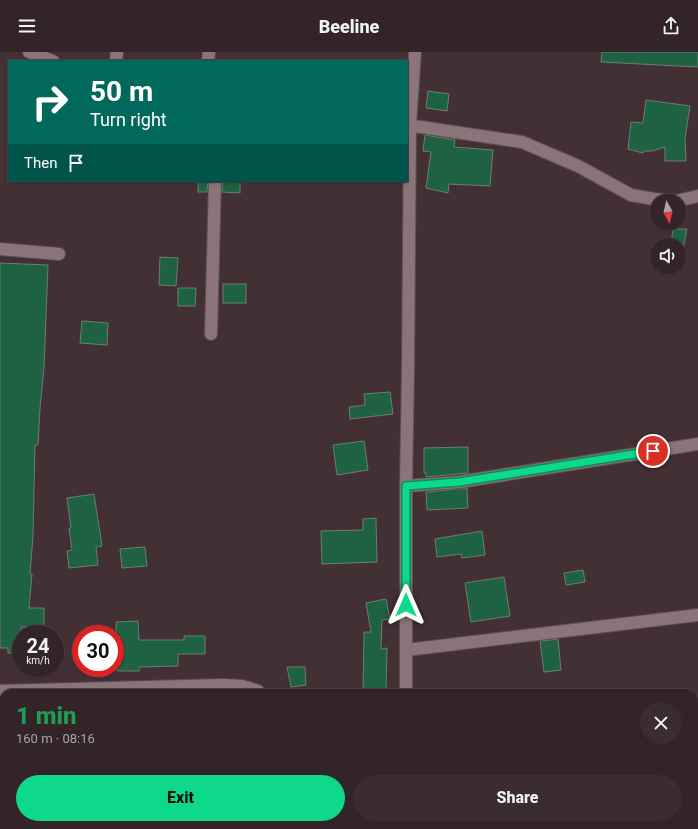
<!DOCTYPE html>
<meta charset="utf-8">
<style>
body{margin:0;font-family:Roboto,sans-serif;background:#3a2c30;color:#f1f3f6;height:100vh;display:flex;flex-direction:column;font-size:15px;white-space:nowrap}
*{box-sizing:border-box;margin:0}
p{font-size:13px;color:#a8a4a8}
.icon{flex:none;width:22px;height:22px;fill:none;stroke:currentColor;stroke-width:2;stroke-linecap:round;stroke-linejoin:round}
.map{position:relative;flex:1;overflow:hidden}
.panel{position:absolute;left:0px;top:637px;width:698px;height:140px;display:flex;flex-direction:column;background:#322428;border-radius:12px 12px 0 0;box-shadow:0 1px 3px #0004,0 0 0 1px #4d4145}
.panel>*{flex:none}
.top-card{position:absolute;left:8px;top:8px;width:400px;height:122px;border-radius:0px;box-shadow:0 1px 3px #0004,0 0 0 1px #4d4145;background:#00695c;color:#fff;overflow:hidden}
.needle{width:26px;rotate:172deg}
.fabs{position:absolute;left:650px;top:142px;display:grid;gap:8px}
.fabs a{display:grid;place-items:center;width:36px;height:36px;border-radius:50%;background:#322428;box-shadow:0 1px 3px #0004,0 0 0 1px #4d4145;font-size:20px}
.speed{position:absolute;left:12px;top:573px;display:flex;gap:8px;font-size:20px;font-weight:700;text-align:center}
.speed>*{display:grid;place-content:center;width:52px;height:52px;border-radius:50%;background:#322428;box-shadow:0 1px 3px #0004,0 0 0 1px #4d4145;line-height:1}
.speed small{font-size:10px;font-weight:400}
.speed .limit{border:6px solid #d22;background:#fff;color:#111}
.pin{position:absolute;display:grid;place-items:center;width:34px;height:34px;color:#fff;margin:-17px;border:2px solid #fff;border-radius:50%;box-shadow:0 1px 4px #0007}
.me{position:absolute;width:44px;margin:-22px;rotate:0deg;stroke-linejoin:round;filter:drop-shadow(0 0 3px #0008)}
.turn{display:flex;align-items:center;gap:14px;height:84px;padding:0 16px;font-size:18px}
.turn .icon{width:52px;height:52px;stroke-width:2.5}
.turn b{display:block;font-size:28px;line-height:34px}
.then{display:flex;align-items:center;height:38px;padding:0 16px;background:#0003;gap:8px;font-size:15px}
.round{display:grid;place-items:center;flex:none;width:42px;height:42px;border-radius:21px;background:#3a2c30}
.overview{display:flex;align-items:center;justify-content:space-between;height:68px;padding:0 16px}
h1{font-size:24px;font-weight:800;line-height:30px;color:#1e9e55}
.button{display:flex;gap:8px;margin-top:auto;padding:8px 16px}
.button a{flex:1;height:46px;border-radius:24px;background:#0ed98a;color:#111;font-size:16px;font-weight:800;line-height:46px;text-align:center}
.button a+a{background:#3a2c30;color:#f1f3f6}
header{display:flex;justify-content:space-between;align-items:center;height:52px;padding:0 16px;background:#322428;font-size:18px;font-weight:800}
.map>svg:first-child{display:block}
.building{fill:#1e6241;stroke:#6b7e72}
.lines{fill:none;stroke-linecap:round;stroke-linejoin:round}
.street-casing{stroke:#5e4f53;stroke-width:14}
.street{stroke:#8a7479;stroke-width:12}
.route-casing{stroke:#098d5a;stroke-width:10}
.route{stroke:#0ed98a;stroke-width:7}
</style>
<header><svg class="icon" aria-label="menu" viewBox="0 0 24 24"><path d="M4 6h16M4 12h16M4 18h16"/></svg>Beeline<svg class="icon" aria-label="share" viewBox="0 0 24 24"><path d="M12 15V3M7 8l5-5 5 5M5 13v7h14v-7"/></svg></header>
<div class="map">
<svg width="698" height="777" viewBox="0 0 698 777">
<rect width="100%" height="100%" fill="#433035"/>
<!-- building -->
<g class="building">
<path d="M602,0H698V15L601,10Z"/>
<path d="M428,39L449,42L447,59L426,56Z"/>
<path d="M646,48L690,54L685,87L686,109H665V95L652,99H644L643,101L628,97L631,70L643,71Z"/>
<path d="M425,83L455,88L454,95L493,98L490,134L449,132L448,141L426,136L431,100L423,99Z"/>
<path d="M198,129H208L207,140H198Z"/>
<path d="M222,129H240V141L222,140Z"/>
<path d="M673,177H687L684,193H671Z"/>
<path d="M160,205L178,206L176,234L159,233Z"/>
<path d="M0,211L48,213L44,316L40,356L38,393H35L33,484L30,522H32L29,556H44V575H21V601H8V596H0Z"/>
<rect x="223" y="232" width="23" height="19"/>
<path d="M178,236H196L195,254H178Z"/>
<path d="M82,269L108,271L107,293L80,291Z"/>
<path d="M390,340L393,362L350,367L349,355L365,353L364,342Z"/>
<path d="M364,389L368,418L337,423L333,393Z"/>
<path d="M468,395V421L426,425V421H424V396Z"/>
<path d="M467,436L468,456L427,458L426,440Z"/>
<path d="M94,442L102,494L96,495L98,513L69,516L67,499L72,498L69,476H71L67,446Z"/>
<path d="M376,466L377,510L322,512L321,479L363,478V467Z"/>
<path d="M482,479L485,503L462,506L461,502L437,505L435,487Z"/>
<path d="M145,495L147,514L122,516L120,497Z"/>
<path d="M583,518L585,530L566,533L564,521Z"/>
<path d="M504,525L510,564L471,570L465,531Z"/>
<path d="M386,547L390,567L382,568L381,597L387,596L386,641H363L364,580H371L366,551Z"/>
<path d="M138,569L139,588H184V584H205V602H178V614L139,615V619H117L116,570Z"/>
<path d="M558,587L561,618L544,620L540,589Z"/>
<path d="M287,615H305L306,633L291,635Z"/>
</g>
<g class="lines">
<!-- street casing -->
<g class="street-casing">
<g id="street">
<path d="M29,0L53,9"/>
<path d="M116,9L117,0"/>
<path d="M208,9L209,0"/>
<path d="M407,73L522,90L578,114L631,143L654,147L676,149L698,144"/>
<path d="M0,197L59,202"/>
<path d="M211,282L215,129"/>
<path d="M406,434L459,430L698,392"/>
<path d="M406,598L698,563"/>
<path d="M0,639L223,633L242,634L258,639L259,641"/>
<path d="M406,641V434L408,318L410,73L415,0"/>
<path d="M403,777L404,773"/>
</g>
</g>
<!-- street -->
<use href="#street" class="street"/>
</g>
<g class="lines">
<!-- route casing -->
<g class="route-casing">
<path id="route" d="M406,553V434L459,430L653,399"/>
</g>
<!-- route -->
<use href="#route" class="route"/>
</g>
</svg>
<div class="fabs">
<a><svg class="needle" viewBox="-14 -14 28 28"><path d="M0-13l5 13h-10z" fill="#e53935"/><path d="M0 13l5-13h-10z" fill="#a8a4a8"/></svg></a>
<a><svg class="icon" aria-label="sound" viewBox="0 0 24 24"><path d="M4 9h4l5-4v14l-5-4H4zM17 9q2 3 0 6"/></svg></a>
</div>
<div class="speed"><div>24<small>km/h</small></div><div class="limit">30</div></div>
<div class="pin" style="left:653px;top:399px;background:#d93025"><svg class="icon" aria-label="arrive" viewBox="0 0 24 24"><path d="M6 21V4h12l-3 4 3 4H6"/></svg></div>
<svg class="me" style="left:406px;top:553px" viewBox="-20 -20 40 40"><path d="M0-17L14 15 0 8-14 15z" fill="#0ed98a" stroke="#fff" stroke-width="4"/></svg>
<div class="top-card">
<div class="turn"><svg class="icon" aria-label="right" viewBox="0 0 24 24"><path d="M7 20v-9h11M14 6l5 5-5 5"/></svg><div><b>50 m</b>Turn right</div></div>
<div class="then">Then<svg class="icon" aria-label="arrive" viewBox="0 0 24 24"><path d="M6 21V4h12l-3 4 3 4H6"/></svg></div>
</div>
<section class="panel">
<div class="overview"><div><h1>1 min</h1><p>160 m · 08:16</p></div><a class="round"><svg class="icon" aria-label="close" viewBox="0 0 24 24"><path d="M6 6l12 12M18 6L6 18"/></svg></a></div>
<div class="button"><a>Exit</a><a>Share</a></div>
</section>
</div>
